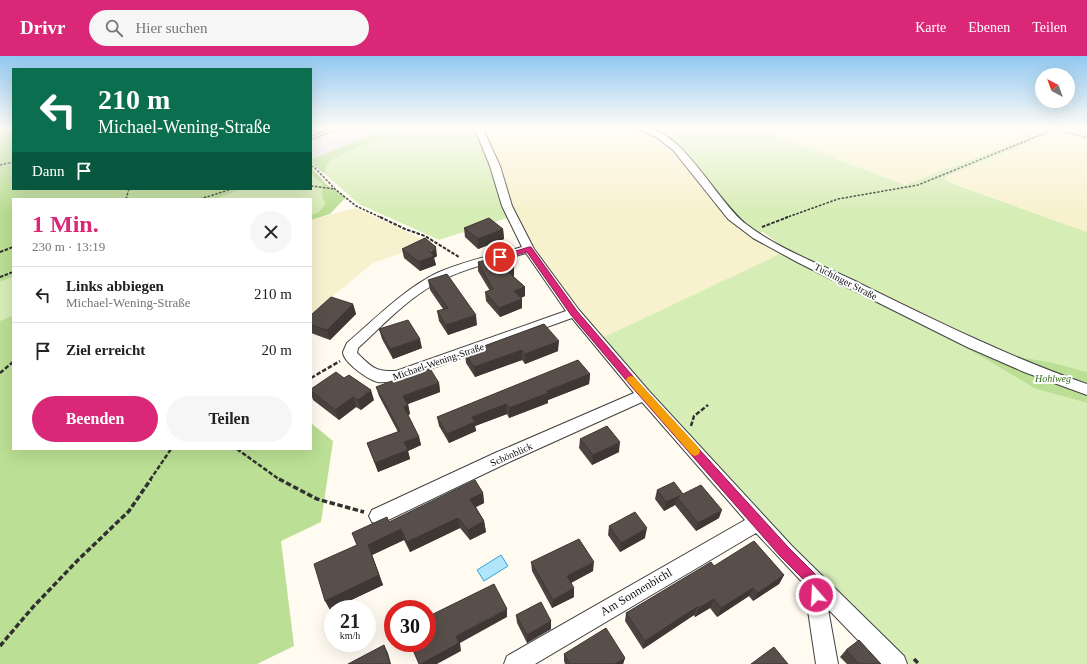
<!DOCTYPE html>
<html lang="de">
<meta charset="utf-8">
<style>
body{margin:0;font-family:Georgia,serif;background:#f6f6f6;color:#222;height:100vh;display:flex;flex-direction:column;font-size:15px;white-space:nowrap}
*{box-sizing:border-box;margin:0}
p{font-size:13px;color:#767676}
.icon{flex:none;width:22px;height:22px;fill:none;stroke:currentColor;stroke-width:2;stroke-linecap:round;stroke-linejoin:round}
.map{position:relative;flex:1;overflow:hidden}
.details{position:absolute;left:12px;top:142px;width:300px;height:252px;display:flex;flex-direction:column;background:#fff;border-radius:0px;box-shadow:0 4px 16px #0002}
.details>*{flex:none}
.guide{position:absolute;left:12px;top:12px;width:300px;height:122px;border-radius:0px;box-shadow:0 4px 16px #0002;background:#0b6e4f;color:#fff;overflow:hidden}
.needle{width:26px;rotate:319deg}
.tools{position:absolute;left:1035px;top:12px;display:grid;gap:8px}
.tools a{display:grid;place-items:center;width:40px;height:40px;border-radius:50%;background:#fff;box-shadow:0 4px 16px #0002;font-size:20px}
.speed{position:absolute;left:324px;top:544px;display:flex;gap:8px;font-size:20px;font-weight:700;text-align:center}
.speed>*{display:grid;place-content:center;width:52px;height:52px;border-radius:50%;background:#fff;box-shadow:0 4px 16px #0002;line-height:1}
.speed small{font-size:10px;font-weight:400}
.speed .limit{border:6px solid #d22;background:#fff;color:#111}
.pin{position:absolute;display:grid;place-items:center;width:34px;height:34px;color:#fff;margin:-17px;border:2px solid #fff;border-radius:50%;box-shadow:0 1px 4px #0007}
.me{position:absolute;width:44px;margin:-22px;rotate:341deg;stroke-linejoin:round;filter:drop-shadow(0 0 3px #0008)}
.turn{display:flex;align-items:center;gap:14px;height:84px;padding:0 20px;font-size:18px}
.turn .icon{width:52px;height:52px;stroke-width:2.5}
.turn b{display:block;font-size:28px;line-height:34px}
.then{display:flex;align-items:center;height:38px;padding:0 20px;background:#0003;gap:8px;font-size:15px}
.round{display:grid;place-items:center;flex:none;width:42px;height:42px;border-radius:21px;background:#f6f6f6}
.head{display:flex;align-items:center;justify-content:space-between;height:68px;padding:0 20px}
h1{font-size:24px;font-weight:700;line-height:30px;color:#db2777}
.primary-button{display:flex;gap:8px;margin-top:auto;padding:8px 20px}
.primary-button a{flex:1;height:46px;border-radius:24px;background:#db2777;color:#fff;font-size:16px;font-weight:700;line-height:46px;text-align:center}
.primary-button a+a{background:#f6f6f6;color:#222}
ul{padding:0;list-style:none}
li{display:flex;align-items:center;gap:12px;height:56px;padding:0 20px;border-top:1px solid #e0e0e0}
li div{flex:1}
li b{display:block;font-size:15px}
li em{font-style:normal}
header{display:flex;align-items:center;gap:24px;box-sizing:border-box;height:56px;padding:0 20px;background:#db2777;color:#fff}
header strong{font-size:19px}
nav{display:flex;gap:22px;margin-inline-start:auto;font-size:14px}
.search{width:280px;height:36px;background:#f6f6f6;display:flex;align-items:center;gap:10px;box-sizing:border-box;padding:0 14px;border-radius:22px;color:#767676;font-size:15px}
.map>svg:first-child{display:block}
.industrial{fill:#ece2ee}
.farmland{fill:#f8f1ce}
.green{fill:#d7edb6}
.forest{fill:#bbdf94}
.water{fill:#b0e5fb;stroke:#32a2d7}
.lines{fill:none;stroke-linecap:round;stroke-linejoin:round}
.service-casing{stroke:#424242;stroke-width:2}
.minor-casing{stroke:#424242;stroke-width:2}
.path-far3{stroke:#313131;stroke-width:1.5;stroke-dasharray:2.5 1.5;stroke-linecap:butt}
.path-far2{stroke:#313131;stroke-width:2;stroke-dasharray:3.5 1.5;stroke-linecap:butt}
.path-far1{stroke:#313131;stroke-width:2.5;stroke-dasharray:4.5 2;stroke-linecap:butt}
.path{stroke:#313131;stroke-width:3.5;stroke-dasharray:5.5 2.5;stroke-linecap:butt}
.service{fill:#fff;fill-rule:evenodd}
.minor{fill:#fff;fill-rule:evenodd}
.wall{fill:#4c4340}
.shaded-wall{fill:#3e3734}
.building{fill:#584e4a;stroke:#3e3734}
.route{fill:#db2777;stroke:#8e194d}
.slow{fill:#f59e0b}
.labels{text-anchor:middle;stroke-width:4;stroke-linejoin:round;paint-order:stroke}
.street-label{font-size:10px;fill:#0f0f0f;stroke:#fff}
.park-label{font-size:10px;font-style:italic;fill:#316c19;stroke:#fff}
.near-street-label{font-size:12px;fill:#0f0f0f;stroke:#fff}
</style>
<header>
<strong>Drivr</strong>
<div class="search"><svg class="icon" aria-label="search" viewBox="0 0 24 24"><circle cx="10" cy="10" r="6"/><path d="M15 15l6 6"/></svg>Hier suchen</div>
<nav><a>Karte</a><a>Ebenen</a><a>Teilen</a></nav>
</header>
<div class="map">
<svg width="1087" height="608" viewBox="0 0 1087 608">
<rect width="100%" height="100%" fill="#fffbf0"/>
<!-- industrial -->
<path class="industrial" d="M311,71H388L313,102L311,101Z"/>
<!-- farmland -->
<g class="farmland">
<path d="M482,71H635L649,76L679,97L718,150L784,196L602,282L556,224L524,176L512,152L499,111Z"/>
<path d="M753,71H1005L1028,79L1024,83L905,129Z"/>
<path d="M1057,75L1087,83V176L945,124V121Z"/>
<path d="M356,152L431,187L373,207L311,258V164Z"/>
</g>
<!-- green -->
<g class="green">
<path d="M407,71H474L485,95L507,162L439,184L359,148L325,118L326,110L334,102Z"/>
<path d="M642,71H753L905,129L1024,83L1028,79L1005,71H1020L1042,75L1049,72L1046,71H1087V82L1060,74L945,121V124L954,128L1087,176V316L1054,307L1002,299L814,207L780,189L763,176L757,178L740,165L657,77Z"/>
<path d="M311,118L324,128L322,140L325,148L319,156L311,159V143H217L242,133H311Z"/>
<path d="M784,196L977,292L1036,333L1087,347V608H907L805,505L602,282Z"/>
<path d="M13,221V259L0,265V226Z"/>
</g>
<!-- forest -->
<g class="forest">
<path d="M0,71H13V133H242L217,143H13V221L0,226Z"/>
<path d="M388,71H407L334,102L326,110L325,118L312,108L311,109V101L314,102Z"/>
<path d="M311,111L328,130L335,133L346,141L330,158L311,164V159L319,156L325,148L322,140L323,128L311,118Z"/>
<path d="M13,259V393H311V367L333,385L321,466L281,485L294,590L257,608H0V265Z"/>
<path d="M967,292L1054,307L1087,316V347L1036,333Z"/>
</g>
<!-- water -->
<path class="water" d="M501,499L508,510L484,525L477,514Z"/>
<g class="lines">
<!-- service casing -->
<g class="service-casing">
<path id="service" d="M337,71H342L311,83V81Z"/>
</g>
<!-- minor casing -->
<g class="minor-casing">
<g id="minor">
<path d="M474,71H482L500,110L512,150L534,193L579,254L649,335L792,490L904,600L907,608H881L828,553L838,608H816L804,528L756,477L535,608H504L507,600L745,464L642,346L507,407L384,466L378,468L372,466L369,460L372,454L495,397L634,337L572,262L397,325C391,325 384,327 378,326C368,324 343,306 343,296L347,287C376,262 403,234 437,217C464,205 494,199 522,191L502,150L490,110ZM526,197L566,255L396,315C375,316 372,311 357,297L358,292C382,270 405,245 433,229C462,212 495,206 526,197Z"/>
<path d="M634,71C678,63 714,143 746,168C777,192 817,207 853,224C930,262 1006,300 1087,328V339L1024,316L967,291L797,206L753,182L728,163L673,94L656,81Z"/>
</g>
</g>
<!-- path-far3 -->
<g class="path-far3">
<path d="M1048,71L1087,82"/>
<path d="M0,109L13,106"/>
<path d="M311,110L314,111L335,133L356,150L382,162"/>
<path d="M311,130L335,133"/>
<path d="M126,143L129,133"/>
<path d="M200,143L232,133"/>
<path d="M785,162L838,143L918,129L1055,73"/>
</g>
<!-- path-far2 -->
<g class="path-far2">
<path d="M380,161L405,173L425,180L459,201"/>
<path d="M762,171L788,161"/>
<path d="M0,196L13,191"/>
<path d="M0,221L13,216"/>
</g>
<!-- path-far1 -->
<g class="path-far1">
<path d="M0,317L13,306"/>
<path d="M311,322L340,305"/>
<path d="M691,370L694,360L708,349"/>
<path d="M237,393L280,424"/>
<path d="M150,424L171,393"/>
</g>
<!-- path -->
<g class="path">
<path d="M279,423L317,443L364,456"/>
<path d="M0,590L33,551L78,504L129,455L151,423"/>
<path d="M914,603L919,608"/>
</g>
<!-- service -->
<use href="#service" class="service"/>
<!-- minor -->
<use href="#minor" class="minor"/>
</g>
<!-- wall -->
<g class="wall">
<path d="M464,172L503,173L504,183L478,193L465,181Z"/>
<path d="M402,193L437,200L434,202L436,209L420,215L404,202Z"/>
<path d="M478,206L514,212V221L525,231V240L521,242L522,252L500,261L486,245L485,236L490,235L478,215Z"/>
<path d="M428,224L477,269L448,279L439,265L437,255L443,253L430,234Z"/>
<path d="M353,248L356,258L330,284L311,277V259Z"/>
<path d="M544,268L558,295L525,308L522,304L475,321L466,307L465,297Z"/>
<path d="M379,273L422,292L393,303L382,283Z"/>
<path d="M590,318L589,328L548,344V347L509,362L507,358L475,370L476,375L449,387L439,370L437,361Z"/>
<path d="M439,327L440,336L408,348L410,358L408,359L419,381L421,389L408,395L410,403L378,416L367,387L398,376L379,340L376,331Z"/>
<path d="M311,333L374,344L361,354L356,351L339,364L313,344L311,338Z"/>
<path d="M580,383L619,396L592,409L579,392Z"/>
<path d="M657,434L683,438L719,462L696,475L675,449L664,455L655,443Z"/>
<path d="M483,437L484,447L476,451L484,465L486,476L470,484L460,472L410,496L404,484L372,499L383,529L330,554L357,489Z"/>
<path d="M609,470L645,482L620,496L608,479Z"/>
<path d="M531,506L593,515L571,527L574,541L552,552L532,515Z"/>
<path d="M714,510L784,519L779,528L753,545L749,540L717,561L710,552L695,561L694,559L643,593L625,565L626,557Z"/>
<path d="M516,559L551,565V573L527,587L517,567Z"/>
<path d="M846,594L881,608H847L840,601Z"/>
<path d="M564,598L625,602L623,608H565L564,605Z"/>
</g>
<!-- shaded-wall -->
<g class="shaded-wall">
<path d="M503,173L504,183L478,193V183Z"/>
<path d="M436,191L437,200L434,202L436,209L420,215L419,206Z"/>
<path d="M514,212V221L506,214Z"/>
<path d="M525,231V240L515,244L514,235Z"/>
<path d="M522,243V252L500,261L499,252Z"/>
<path d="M353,248L356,258L330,284L327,274Z"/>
<path d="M476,259L477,269L448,279L446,269Z"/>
<path d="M420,283L422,292L393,303L390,293Z"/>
<path d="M559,285L558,295L525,308V298Z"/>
<path d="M522,294V304L475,321L474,311Z"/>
<path d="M590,318L589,328L548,344V347L509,362V352L547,335Z"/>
<path d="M439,327L440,336L405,349L403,340Z"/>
<path d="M371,334L374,344L361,354L358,344Z"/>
<path d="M353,341L356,351L339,364L335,354Z"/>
<path d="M506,348L507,358L475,370L476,375L449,387L447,378L472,361Z"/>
<path d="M408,349L410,358L406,360L404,351Z"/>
<path d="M419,381L421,389L408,395L410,403L378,416L375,407L404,386Z"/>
<path d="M620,386L619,396L592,409L593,399Z"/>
<path d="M483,437L484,447L472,453L470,443Z"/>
<path d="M680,440L677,441L675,449L664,455L666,446Z"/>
<path d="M722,454L719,462L696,475L698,467Z"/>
<path d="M458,462L460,472L410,496L407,486Z"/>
<path d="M484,465L486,476L470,484L468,474Z"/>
<path d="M647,472L645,482L620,496L621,487Z"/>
<path d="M401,473L404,484L372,499L383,529L330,554L325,545L368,489Z"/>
<path d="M594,506L593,515L567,529V520Z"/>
<path d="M784,519L779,528L753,545L758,537Z"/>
<path d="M574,532V541L552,552L553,544Z"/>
<path d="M753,532L749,540L717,561L721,552Z"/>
<path d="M714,543L710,552L695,561L699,552Z"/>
<path d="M697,551L694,559L643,593L645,585Z"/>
<path d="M507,553V561L460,587L461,595L437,608H421L456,580Z"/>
<path d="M551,565V573L527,587V579Z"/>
<path d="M384,589L388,597L391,608H390Z"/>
<path d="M625,602L623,608H615Z"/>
</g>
<!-- building -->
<g class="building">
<path d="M489,162L503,173L478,183L464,172Z"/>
<path d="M425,182L436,191L430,195L434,200L419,206L402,193Z"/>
<path d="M506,199L514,212L506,214L525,231L514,235L522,243L499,252L485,236L493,233L478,206Z"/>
<path d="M447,218L476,259L446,269L437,255L448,252L428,224Z"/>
<path d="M331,241L353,248L327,274L311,269V259Z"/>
<path d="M408,264L420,283L390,293L379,273Z"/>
<path d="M544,268L559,285L525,298L522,294L474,311L465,297Z"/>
<path d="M578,304L590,318L547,335L548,337L509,352L506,348L472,361L475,366L447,378L437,361Z"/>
<path d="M429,311L439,327L403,340L408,349L404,351L419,381L404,386L408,394L375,407L367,387L400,375L376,331Z"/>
<path d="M336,316L344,322L349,319L371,334L358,344L353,341L335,354L311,335V333Z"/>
<path d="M607,370L620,386L593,399L580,383Z"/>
<path d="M475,424L483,437L470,443L484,465L468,474L458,462L407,486L401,473L368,489L379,519L325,545L314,508L357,489L352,477L387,461L389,466Z"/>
<path d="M674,426L683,438L701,429L722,454L698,467L677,441L680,440L666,446L657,434Z"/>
<path d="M635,456L647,472L621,487L609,470Z"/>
<path d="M579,483L594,506L567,520L574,532L553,544L531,506Z"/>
<path d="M754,485L784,519L758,537L753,532L721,552L714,543L699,552L697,551L645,585L626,557L711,506L714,510Z"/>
<path d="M494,528L507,553L456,580L459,587L421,608H419L410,587H427V561Z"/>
<path d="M541,546L551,565L527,579L516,559Z"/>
<path d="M606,572L625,602L615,608H570L564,598Z"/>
<path d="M859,584L881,608H859L846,594Z"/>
<path d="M384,589L390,608H348Z"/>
<path d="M774,591L788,608H751Z"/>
</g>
<!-- sky -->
<linearGradient id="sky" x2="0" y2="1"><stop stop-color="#91c8f0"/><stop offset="0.46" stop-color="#fffdf8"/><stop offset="1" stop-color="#fffdf8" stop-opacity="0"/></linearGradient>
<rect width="1087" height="156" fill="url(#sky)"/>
<!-- route -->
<path class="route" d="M529,191H531L577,255L637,325L789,492L818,521L822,539L820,543L816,545L811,543L808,528L780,500L631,330L571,259L527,196L500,203L496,201Z"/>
<!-- slow -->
<path class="slow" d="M631,320L634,321L699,392L700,395L699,398L695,400L691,398L628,326L626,324L628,321Z"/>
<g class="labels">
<!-- street labels -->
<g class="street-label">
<text transform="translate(846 225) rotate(27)" y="4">Tuchinger Straße</text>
<text transform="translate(438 305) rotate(-19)" y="4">Michael-Wening-Straße</text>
<text transform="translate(511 398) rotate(-24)" y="4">Schönblick</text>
</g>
<!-- park labels -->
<g class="park-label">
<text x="1053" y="326">Hohlweg</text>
</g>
<!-- near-street labels -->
<g class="near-street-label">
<text transform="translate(636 536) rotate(-31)" y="4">Am Sonnenbichl</text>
</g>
</g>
</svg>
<div class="tools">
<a><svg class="needle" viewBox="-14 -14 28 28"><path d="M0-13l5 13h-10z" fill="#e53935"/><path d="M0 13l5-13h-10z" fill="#767676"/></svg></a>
</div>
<div class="speed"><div>21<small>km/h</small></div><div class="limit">30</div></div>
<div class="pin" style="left:500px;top:201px;background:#d93025"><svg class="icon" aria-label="arrive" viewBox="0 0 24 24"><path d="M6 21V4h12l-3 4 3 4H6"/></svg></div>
<svg class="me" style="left:816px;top:539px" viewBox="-20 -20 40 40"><circle r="17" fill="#db2777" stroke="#fff" stroke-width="3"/><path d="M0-11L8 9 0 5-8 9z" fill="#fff"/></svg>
<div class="guide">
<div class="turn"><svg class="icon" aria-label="left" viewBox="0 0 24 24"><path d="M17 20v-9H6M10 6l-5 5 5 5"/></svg><div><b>210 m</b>Michael-Wening-Straße</div></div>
<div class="then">Dann<svg class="icon" aria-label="arrive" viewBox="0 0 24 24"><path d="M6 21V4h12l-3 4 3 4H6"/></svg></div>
</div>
<section class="details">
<div class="head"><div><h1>1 Min.</h1><p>230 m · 13:19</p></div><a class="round"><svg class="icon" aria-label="close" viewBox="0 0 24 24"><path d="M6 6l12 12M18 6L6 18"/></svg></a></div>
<ul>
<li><svg class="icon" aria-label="left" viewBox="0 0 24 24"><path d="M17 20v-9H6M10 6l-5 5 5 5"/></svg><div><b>Links abbiegen</b><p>Michael-Wening-Straße</p></div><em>210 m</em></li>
<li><svg class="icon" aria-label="arrive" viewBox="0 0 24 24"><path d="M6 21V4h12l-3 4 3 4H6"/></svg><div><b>Ziel erreicht</b></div><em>20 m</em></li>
</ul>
<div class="primary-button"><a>Beenden</a><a>Teilen</a></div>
</section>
</div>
